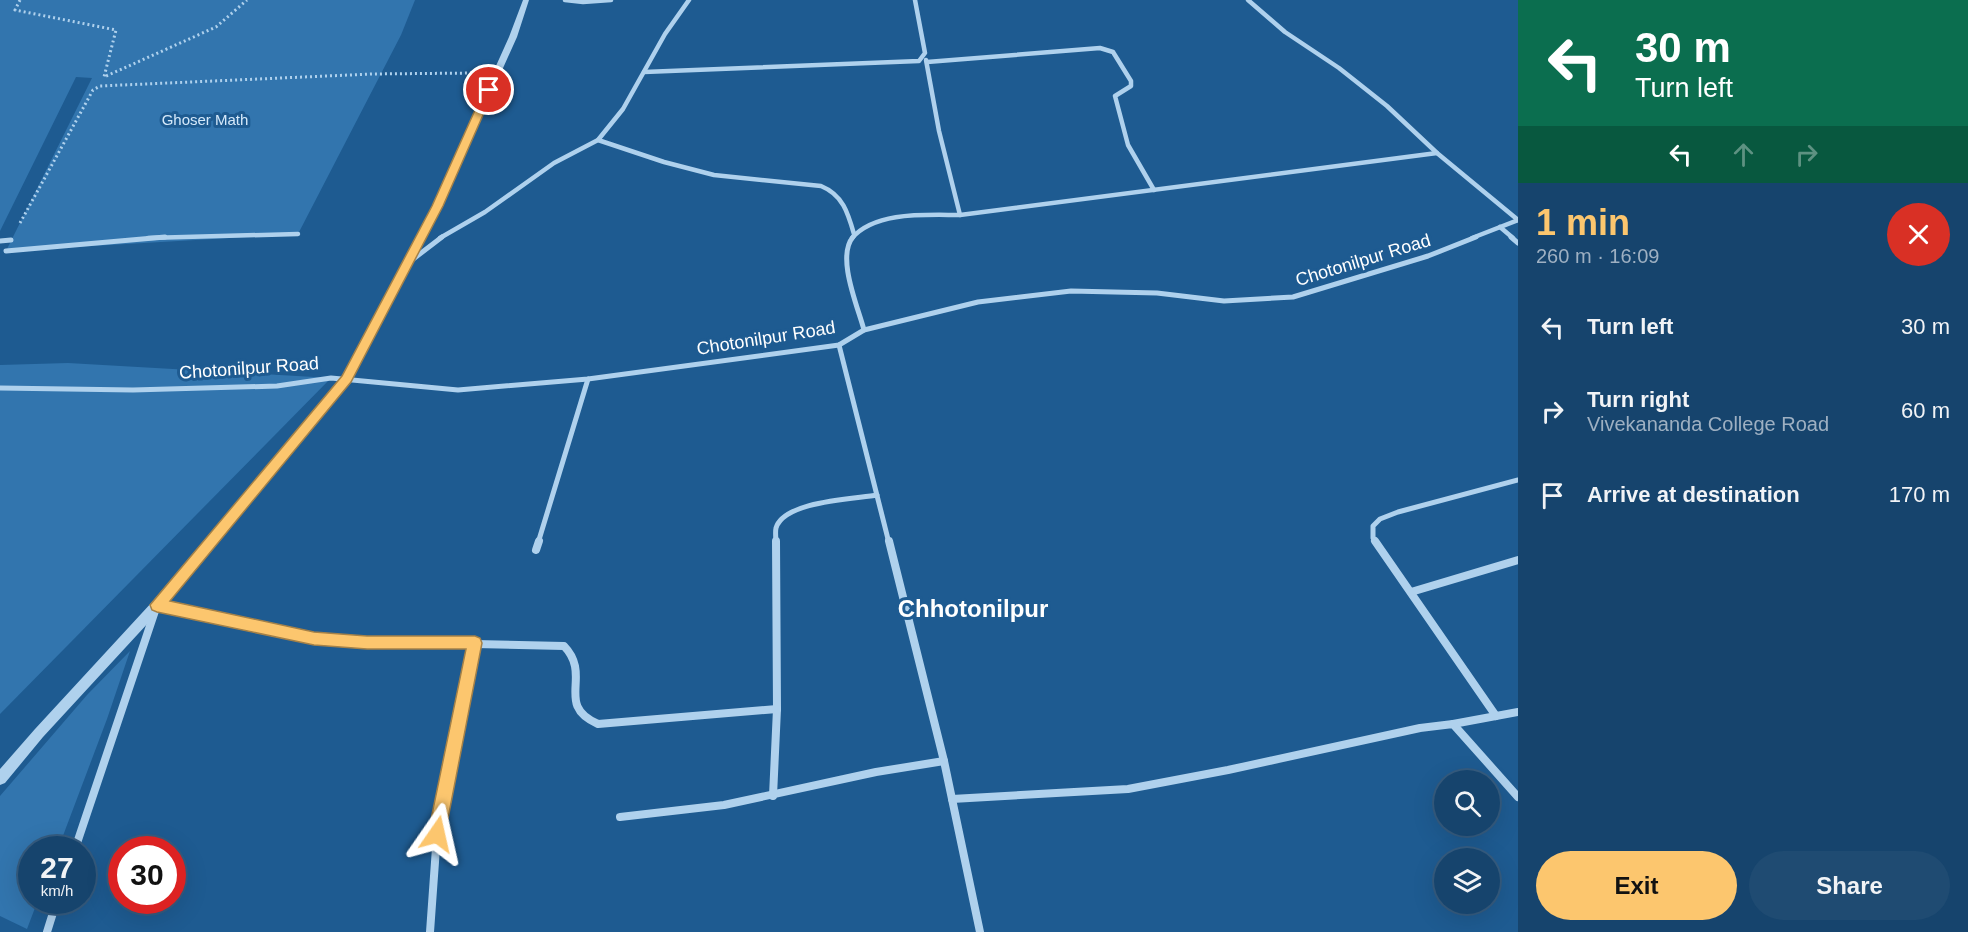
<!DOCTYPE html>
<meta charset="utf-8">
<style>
body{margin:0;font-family:Arial,sans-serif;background:#1f4b72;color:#f1f3f6;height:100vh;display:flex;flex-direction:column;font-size:22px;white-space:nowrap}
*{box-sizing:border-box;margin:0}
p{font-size:20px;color:#9eb0c2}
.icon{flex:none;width:33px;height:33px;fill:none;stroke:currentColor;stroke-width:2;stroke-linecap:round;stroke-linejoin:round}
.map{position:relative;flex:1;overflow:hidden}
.panel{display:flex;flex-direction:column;background:#16446d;width:450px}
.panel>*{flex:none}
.top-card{background:#0b6e4f;color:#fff;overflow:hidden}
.tools{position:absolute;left:1434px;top:770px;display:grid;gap:12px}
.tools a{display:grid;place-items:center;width:66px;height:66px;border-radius:50%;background:#16446d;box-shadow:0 6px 24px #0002,0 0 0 2px #355c80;font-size:30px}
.speed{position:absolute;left:18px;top:836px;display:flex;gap:12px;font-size:30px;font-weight:700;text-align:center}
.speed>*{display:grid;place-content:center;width:78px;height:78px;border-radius:50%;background:#16446d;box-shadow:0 6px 24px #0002,0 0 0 2px #355c80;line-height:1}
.speed small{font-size:15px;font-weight:400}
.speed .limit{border:9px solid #d22;background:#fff;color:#111}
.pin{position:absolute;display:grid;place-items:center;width:51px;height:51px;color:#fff;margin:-26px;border:3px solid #fff;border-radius:50%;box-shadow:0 2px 6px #0007}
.me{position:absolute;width:66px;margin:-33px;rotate:11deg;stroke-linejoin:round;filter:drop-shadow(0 0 4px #0008)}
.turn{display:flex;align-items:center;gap:21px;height:126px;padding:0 18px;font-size:27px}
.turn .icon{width:78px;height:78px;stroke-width:2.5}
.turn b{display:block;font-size:42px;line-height:51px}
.lanes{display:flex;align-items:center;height:57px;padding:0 18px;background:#0003;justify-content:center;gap:30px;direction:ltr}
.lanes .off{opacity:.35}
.round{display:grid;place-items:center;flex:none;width:63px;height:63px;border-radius:32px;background:#1f4b72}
.headline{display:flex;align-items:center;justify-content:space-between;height:102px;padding:0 18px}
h1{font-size:36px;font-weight:700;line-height:45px;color:#fcc66e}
.cta{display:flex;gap:12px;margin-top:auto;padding:12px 18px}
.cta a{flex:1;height:69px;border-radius:36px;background:#fcc66e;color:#111;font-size:24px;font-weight:700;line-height:69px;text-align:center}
.cta a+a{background:#1f4b72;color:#f1f3f6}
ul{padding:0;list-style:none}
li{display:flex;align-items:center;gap:18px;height:84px;padding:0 18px}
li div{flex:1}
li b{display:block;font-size:22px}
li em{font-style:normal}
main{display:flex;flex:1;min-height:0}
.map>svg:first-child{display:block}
.green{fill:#3275ae}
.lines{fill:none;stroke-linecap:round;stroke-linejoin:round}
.path{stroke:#afd1ed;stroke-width:3;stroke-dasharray:2 3;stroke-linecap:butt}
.minor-far2{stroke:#afd1ed;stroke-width:4.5}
.minor-far1{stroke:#afd1ed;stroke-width:5}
.minor{stroke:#afd1ed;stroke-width:8}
.tertiary{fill:#afd1ed;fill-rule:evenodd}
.route{fill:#fcc66e;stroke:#a48148;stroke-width:1.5}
.labels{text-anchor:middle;stroke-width:6;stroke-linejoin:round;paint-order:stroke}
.far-park-label{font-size:15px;fill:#d5e9fa;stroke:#1e5b91}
.street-label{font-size:18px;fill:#fff;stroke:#1e5b91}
.district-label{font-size:24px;font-weight:bold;fill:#fff;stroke:#1e5b91}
</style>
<main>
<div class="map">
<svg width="1518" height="932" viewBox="0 0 1518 932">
<rect width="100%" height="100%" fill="#1e5b91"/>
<!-- green -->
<g class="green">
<path d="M0,0H415L401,35L298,234L6,251L92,78L76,77L0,231Z"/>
<path d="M68,363L331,378L0,714V365Z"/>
<path d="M130,651L107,719L58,849H32V900H38L27,929L0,916V796L87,695Z"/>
</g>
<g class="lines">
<!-- path -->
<g class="path">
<path d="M20,0L15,10L116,30L104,77L216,27L247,0"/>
<path d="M20,223L93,90L100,86L372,74L475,73"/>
</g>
<!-- minor-far2 -->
<g class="minor-far2">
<path d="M565,0L583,2L611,0"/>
<path d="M1248,0L1285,32L1339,68L1387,106L1437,153L1518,220"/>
<path d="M926,60L939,131L960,215"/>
<path d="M927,62L1100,48L1113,52L1131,81V86L1115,96L1128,145L1154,190"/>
<path d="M644,72L919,61L925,53L915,0"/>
<path d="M598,140L664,162L714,175L821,186C843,195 848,213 854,234"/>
<path d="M1500,227L1513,238"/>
<path d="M148,238L298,234"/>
<path d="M440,238L485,212L554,163L598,140L623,109L665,34L689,0"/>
<path d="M852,238C876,211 926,215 960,215L1437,153"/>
<path d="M1472,238L1518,220"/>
</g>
<!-- minor-far1 -->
<g class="minor-far1">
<path d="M853,237C836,257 858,307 864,330"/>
<path d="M1511,237L1518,243"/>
<path d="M0,241L11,240"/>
<path d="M6,251L165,237"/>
<path d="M408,263L442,237"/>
<path d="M839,345L889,543"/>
<path d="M0,388L133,390L277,386L331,378L458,390L588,379L839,345L864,330L978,302L1071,291L1157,293L1224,301L1293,297L1428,256L1476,237"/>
<path d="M538,543L588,379"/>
<path d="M776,543C776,539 775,532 776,528C784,501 853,499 877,495"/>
<path d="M1376,543L1373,538V526L1380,519L1398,512L1518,480"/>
</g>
<!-- minor -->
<g class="minor">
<path d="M889,541L944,761L980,932"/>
<path d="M1375,541L1496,716"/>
<path d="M536,550L539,541"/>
<path d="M1411,592L1518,560"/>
<path d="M1453,724L1518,712"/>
<path d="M773,796L777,709L776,541"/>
<path d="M952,799L1128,789L1228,770L1420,728L1453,724L1518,797"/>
<path d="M620,817L724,805L876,772L944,761"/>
<path d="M75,849L157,605L334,641L564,646C593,676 554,705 598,724L777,709"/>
<path d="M47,932L57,900"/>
<path d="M430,932L437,834L475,643"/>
</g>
<!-- tertiary -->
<path class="tertiary" d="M523,0H529L517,37L441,206L350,381L161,609L43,737L5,783L0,785V769L35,729L153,601L343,376L433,206L509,37Z"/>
</g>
<!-- route -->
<path class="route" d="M489,87L494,90L443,206L351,382L170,601L314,632L367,636H475L480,638L482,643L445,834L443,840L437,842L430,840L428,834L466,649H367L314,645L157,612L152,610L150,605L342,376L432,206L484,90Z"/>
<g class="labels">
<!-- far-park labels -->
<g class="far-park-label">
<text x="205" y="125">Ghoser Math</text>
</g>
<!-- street labels -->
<g class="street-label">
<text transform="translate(1363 260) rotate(-17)" y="6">Chotonilpur Road</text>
<text transform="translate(766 338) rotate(-9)" y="6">Chotonilpur Road</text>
<text transform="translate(249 368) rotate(-4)" y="6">Chotonilpur Road</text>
</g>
<!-- district labels -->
<g class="district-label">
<text x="973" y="617">Chhotonilpur</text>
</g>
</g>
</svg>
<div class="tools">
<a><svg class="icon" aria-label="search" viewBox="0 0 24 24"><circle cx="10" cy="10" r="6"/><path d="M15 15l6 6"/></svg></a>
<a><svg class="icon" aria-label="layers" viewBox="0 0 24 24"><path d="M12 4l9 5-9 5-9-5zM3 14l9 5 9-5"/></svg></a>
</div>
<div class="speed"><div>27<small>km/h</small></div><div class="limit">30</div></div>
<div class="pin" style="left:489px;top:90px;background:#d93025"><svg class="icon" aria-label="arrive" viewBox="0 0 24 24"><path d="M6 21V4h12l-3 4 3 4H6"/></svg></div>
<svg class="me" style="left:437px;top:834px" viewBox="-20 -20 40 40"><path d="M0-17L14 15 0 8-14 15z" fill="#fcc66e" stroke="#fff" stroke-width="4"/></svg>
</div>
<section class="panel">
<div class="top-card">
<div class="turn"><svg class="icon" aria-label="left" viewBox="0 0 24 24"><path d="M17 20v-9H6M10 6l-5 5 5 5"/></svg><div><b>30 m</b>Turn left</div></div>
<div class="lanes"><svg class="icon" aria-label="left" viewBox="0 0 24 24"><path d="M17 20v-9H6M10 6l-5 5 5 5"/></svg><svg class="icon off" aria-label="ahead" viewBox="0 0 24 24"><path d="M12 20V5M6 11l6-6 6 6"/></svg><svg class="icon off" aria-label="right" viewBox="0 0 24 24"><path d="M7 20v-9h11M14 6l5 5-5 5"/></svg></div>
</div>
<div class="headline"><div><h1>1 min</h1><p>260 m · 16:09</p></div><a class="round" style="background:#d93025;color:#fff"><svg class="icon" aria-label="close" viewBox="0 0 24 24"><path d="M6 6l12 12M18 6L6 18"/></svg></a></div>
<ul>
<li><svg class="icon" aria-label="left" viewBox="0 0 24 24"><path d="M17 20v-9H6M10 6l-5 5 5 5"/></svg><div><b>Turn left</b></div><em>30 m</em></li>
<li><svg class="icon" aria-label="right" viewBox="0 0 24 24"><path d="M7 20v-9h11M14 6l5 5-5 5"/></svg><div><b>Turn right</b><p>Vivekananda College Road</p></div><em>60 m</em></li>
<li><svg class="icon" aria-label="arrive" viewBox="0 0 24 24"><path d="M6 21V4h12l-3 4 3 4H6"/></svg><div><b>Arrive at destination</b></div><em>170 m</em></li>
</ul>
<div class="cta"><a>Exit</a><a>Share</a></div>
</section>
</main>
